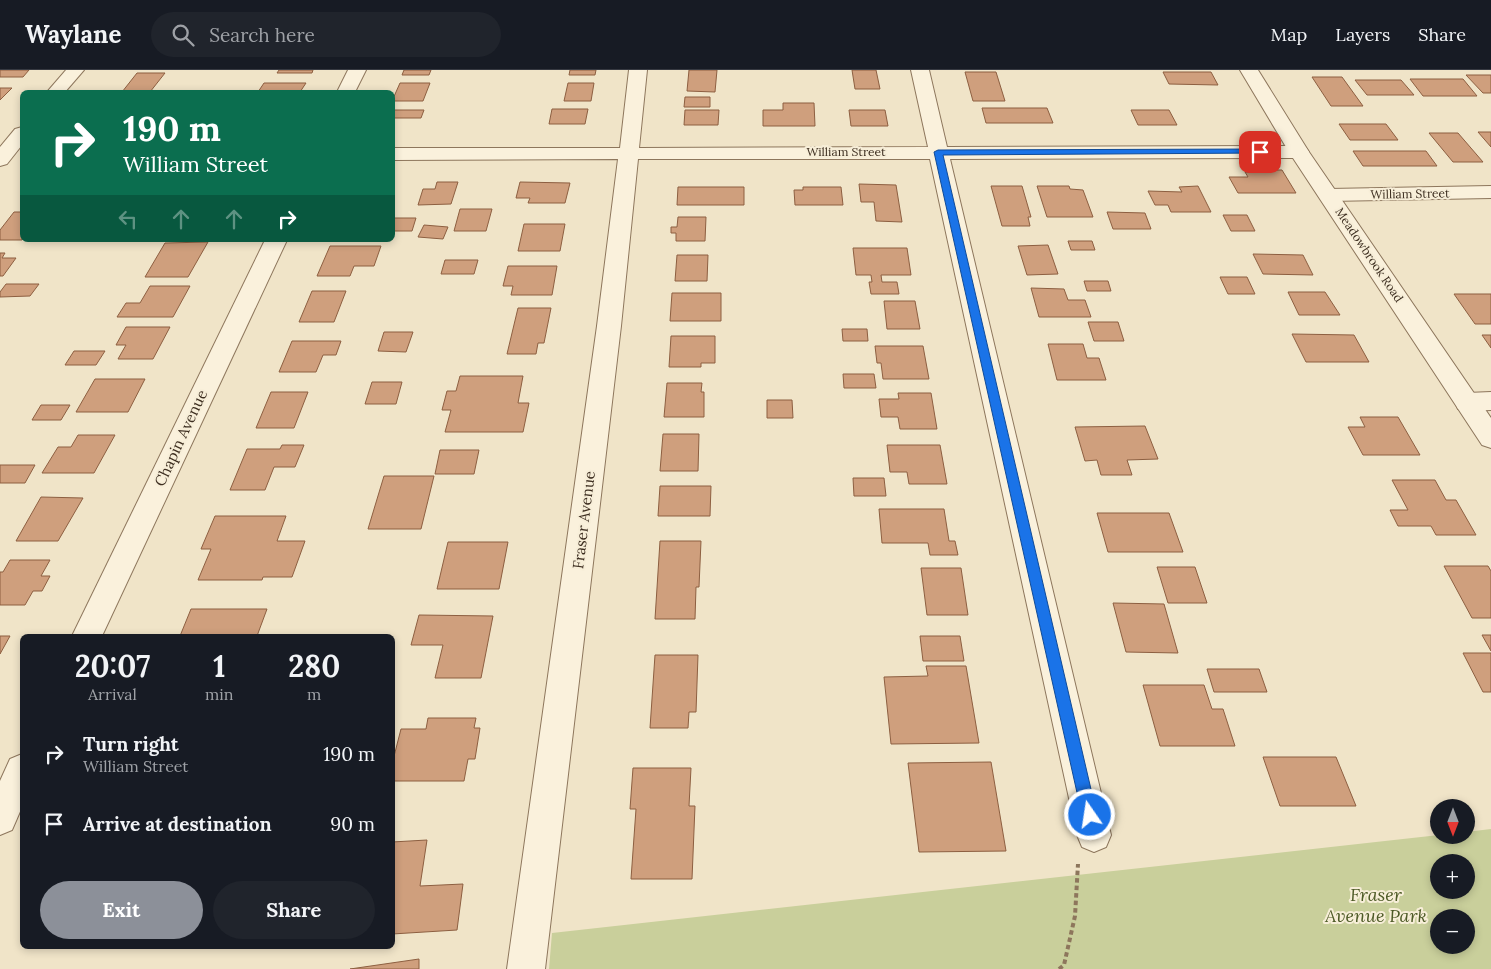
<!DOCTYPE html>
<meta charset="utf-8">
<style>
body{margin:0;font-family:Lora,serif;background:#20242c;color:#f1f3f6;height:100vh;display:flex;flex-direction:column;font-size:19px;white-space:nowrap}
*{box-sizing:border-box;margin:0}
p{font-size:16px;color:#9ea1a6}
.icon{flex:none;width:28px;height:28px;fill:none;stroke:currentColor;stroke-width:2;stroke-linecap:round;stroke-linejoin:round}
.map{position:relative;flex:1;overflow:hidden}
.side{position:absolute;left:20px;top:564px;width:375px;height:315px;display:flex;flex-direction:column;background:#171b24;border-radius:8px;box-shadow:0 2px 8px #0003}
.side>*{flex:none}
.hud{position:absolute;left:20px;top:20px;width:375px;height:152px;border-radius:8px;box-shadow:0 2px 8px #0003;background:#0b6e4f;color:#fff;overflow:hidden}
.needle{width:32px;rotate:180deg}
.controls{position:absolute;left:1430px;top:729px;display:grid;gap:10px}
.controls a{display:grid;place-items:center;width:45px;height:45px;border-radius:50%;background:#171b24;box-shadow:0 2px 8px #0003;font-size:25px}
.pin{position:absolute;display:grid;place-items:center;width:42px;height:42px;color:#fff;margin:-21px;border-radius:10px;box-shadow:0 2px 8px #0006}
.me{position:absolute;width:55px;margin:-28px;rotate:347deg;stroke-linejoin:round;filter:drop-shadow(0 0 4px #0008)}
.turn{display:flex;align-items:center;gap:18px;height:105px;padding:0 20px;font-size:22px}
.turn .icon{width:65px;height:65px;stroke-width:2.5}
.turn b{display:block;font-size:35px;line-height:42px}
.lanes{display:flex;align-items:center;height:48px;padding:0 20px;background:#0003;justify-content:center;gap:25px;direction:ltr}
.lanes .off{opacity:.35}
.eta{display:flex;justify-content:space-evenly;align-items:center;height:85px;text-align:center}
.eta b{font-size:30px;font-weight:700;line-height:35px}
.button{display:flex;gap:10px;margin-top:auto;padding:10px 20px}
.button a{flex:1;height:58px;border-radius:30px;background:#8c9099;color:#fff;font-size:20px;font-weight:700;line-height:58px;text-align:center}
.button a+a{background:#20242c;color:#f1f3f6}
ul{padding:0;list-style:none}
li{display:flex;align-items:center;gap:15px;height:70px;padding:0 20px}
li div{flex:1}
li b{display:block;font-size:19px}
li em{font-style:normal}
header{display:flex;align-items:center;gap:30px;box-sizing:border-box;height:70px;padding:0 25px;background:#171b24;border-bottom:1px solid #363941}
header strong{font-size:24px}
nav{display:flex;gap:28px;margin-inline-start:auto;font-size:18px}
.search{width:350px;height:45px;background:#20242c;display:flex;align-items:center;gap:12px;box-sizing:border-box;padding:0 18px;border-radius:28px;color:#9ea1a6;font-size:19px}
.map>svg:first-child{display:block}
.green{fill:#c9cf9b;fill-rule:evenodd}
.building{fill:#cf9f7d;stroke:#8d5f41}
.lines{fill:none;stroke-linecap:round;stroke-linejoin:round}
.minor-casing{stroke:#8d765c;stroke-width:2}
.tertiary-casing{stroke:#8d765c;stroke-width:2}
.path{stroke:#8d765c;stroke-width:4;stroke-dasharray:4.5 3;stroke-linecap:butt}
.minor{fill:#faf1dc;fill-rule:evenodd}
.tertiary{fill:#faf1dc;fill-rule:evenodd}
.route{fill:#1a73e8;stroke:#114b97}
.labels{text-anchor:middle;stroke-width:4;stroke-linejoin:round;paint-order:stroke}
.far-street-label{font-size:12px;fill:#3d2e20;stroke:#f7eed8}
.street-label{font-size:15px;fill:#3d2e20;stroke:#f7eed8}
.near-park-label{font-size:18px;font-style:italic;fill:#4d5a26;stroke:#f7eed8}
</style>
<header>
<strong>Waylane</strong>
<div class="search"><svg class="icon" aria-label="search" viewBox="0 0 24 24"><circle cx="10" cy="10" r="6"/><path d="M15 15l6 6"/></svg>Search here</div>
<nav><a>Map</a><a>Layers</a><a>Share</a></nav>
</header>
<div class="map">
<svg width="1491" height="899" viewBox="0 0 1491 899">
<rect width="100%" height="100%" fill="#f0e4c8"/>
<!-- green -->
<path class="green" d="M1491,759V899H549L552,863L1439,765H1466V762ZM1439,792H1466V820H1439ZM1439,848H1466V875H1439Z"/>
<!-- building -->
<g class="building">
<path d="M0,0H29L23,7H0Z"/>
<path d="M279,0H313L312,3H277Z"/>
<path d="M404,0H431L429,5H402Z"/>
<path d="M570,0H596L595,5H569Z"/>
<path d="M689,0H717L715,22L687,21Z"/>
<path d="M852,0H876L880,19H855Z"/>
<path d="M965,2H996L1005,31H973Z"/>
<path d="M1163,2H1211L1218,15L1169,14Z"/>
<path d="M137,3H165L150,22H122Z"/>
<path d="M1466,5H1491V23H1483Z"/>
<path d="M1312,7H1342L1363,36H1331Z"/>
<path d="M1410,9H1463L1477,26H1423Z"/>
<path d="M1355,10H1401L1414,25H1367Z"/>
<path d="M264,13H306L300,22H258Z"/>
<path d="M400,13H430L423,31H392Z"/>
<path d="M568,13H594L591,31H564Z"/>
<path d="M0,18H12L0,30Z"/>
<path d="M685,27H710V37H684Z"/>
<path d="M783,33H814L815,56H763V40H783Z"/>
<path d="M982,38H1047L1053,53H986Z"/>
<path d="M552,39H588L585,54H549Z"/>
<path d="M392,40H424L421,48H392Z"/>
<path d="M685,40H719L718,55H684Z"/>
<path d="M849,40H885L888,56H851Z"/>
<path d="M1131,40H1169L1177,55H1138Z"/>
<path d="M1339,54H1386L1398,70H1350Z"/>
<path d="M1478,62H1491V77Z"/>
<path d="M1429,63H1458L1483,92H1453Z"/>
<path d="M1353,81H1426L1437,96H1363Z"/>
<path d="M1270,100H1282L1296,123H1238L1229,107H1248L1245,102H1271Z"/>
<path d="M437,112H458L451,134L418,135L423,119H435Z"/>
<path d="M520,112L570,113L565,133H528L530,128H516Z"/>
<path d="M859,114L896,115L902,152L876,151L874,132H861Z"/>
<path d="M991,116H1022L1031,147H1028L1030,156H1002Z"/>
<path d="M1037,116H1069L1070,119L1083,120L1093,147H1047Z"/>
<path d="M1198,116L1211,142H1171L1168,135H1155L1148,121L1182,122L1179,117Z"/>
<path d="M678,117H744V135H677Z"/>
<path d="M803,117H841L843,135H795L794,120H803Z"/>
<path d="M460,139H492L486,161H454Z"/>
<path d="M14,142H22V170H0V160Z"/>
<path d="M1107,142L1145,143L1151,159H1113Z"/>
<path d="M1223,145H1247L1255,161H1231Z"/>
<path d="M678,147H706L705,171H676V163H671V157H677Z"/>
<path d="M392,148H416L412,161H392Z"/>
<path d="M524,154H565L560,181H518Z"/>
<path d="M424,155L448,157L443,169L418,167Z"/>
<path d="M1068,171H1092L1095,180H1071Z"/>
<path d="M208,172L188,207H145L165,173Z"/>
<path d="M1048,175L1058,204L1027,205L1018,176Z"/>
<path d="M330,176H381L374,196H354L350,206H317Z"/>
<path d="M853,178H907L911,205H881L882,212H897L899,224H871L869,212H872L871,205H856Z"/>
<path d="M0,183H5L2,188H16L3,206H0Z"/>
<path d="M1253,184L1303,185L1313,205L1263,204Z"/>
<path d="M677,185H708L707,211H675Z"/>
<path d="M445,190H478L474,204H441Z"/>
<path d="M508,196H557L552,225H511L513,216H503Z"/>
<path d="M1220,207H1247L1255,224H1228Z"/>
<path d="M1084,211H1108L1111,221H1087Z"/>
<path d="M6,214H39L30,226L0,227V222Z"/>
<path d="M150,216H190L173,247H117L126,233H140Z"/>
<path d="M1031,218L1064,219L1068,230H1085L1091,247H1039Z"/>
<path d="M312,221H346L334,252H299Z"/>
<path d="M1288,222H1325L1340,245H1299Z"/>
<path d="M672,223H721V251H670Z"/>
<path d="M1454,224H1491V254H1475Z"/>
<path d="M884,231H915L920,259H887Z"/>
<path d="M518,238H551L544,273H538L536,284H507Z"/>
<path d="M1088,252H1118L1124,271H1094Z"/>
<path d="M126,257H170L153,289H118L126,275H116Z"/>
<path d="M842,259H867L868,271H843Z"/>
<path d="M384,262H413L406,282L378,281Z"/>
<path d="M1292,264L1354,265L1369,292H1306Z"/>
<path d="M1482,265H1491V278Z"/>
<path d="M671,266H715V293H701V297H669Z"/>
<path d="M292,271H341L336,285H323L316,302H279Z"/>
<path d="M1048,274H1083L1087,288H1099L1106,310H1057Z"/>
<path d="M875,276H923L929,309H883L881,293H877Z"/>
<path d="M74,281H105L96,295H65Z"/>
<path d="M843,304H874L876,318H844Z"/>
<path d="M460,306H523L518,333H529L523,362H445L451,340H442L447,321H456Z"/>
<path d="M95,309H145L128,342H76Z"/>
<path d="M372,312H402L396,334H365Z"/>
<path d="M667,313H702L701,322H704V347H664Z"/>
<path d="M271,322H308L294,358H256Z"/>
<path d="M898,323H931L937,359H900L898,347H881L879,329H899Z"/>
<path d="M767,330H792L793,348H767Z"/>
<path d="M41,335H70L61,350H32Z"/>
<path d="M1360,347H1398L1420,385H1363L1348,357H1365Z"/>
<path d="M1145,356L1158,389L1127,390L1132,405H1101L1097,390L1085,391L1075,357Z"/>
<path d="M663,364H699L698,401H660Z"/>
<path d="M78,365H115L94,403H42L58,377H71Z"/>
<path d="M282,375H304L295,397H274L265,420H230L247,379H280Z"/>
<path d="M887,375H940L947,414H909L907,402H890Z"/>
<path d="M440,380H479L474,404H435Z"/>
<path d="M0,395H35L25,413H0Z"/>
<path d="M384,406H434L421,459H368Z"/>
<path d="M853,408H884L886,426H854Z"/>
<path d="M1392,410H1435L1446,430H1456L1476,465H1436L1431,456H1398L1390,440H1408Z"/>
<path d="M660,416H711L710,446H658Z"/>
<path d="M41,427L83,428L58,471H16Z"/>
<path d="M879,439H944L949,471H955L958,485H930L928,473H882Z"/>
<path d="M1097,443H1169L1183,482H1108Z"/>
<path d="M215,446H286L277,471H305L292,507H263L262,510H198L211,479H201Z"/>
<path d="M660,471H701L699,517H696L695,549H655Z"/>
<path d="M448,472H508L499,519H437Z"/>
<path d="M10,490H50L41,506H50L42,521H33L25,535H0V502H3Z"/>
<path d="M1444,496H1488L1491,501V548H1472Z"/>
<path d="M1157,497H1195L1207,533H1168Z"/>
<path d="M921,498H961L968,545H927Z"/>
<path d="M1113,533L1164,534L1178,583L1126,582Z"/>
<path d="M191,539H267L257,566H180Z"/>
<path d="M419,545L493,546L481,608H435L443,575H411Z"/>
<path d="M1482,565H1491V581Z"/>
<path d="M0,566H10L0,584Z"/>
<path d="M920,566H960L964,591H923Z"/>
<path d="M1463,583H1491V622H1483Z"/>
<path d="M655,585H698L696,642H689L688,658H650Z"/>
<path d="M926,596H966L979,673L891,674L884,607L928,606Z"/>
<path d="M1207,599H1259L1267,622H1214Z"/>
<path d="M1143,615H1204L1212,639H1223L1235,676H1160Z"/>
<path d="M428,648H476L474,658H480L475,689H468L464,711H392V694L401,659H426Z"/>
<path d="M1263,687H1336L1356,736H1280Z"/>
<path d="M991,692L1006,781L919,782L908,693Z"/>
<path d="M633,698H691L689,736H695L692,809H631L636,739H630Z"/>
<path d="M427,770L420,816L463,814L457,860L392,864V772Z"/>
<path d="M419,889V899H350Z"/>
</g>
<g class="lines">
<!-- minor casing -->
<g class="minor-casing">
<g id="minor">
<path d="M66,0H84L65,22H47Z"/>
<path d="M348,0H366L355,22H337Z"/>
<path d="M629,0H647L639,78L928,77L911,0H929L947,77L1299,76L1306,78L1309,82L1306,86L1299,88L950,89L1111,765L1106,777L1094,782L1082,777L1077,765L930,89H638L621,256L545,899H507L597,256L618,89L392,90V78H620Z"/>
<path d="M22,57V75L7,94L0,96V77L15,59Z"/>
<path d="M1491,116V128L1329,131L1322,129L1319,125L1322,121L1329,119Z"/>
<path d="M265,170H287L102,566H72Z"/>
<path d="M1491,322V340L1467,341L1458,339L1455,332L1458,325L1467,323Z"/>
<path d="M22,684V737L12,760L0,765V711L10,689Z"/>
</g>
</g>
<!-- tertiary casing -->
<g class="tertiary-casing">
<path id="tertiary" d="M1240,0H1258L1309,82L1491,348V378L1482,375L1289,82Z"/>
</g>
<!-- path -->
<path class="path" d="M1059,899L1064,895L1075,846L1078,794"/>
<!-- minor -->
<use href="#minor" class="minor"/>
<!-- tertiary -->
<use href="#tertiary" class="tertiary"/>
</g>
<!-- route -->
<path class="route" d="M1260,79L1264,82L1263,83L943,85L1097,745L1094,750L1090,752L1085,750L1082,745L934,82L938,80Z"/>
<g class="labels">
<!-- far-street labels -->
<g class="far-street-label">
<text x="846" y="86">William Street</text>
<text transform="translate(1410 124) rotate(-1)" y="4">William Street</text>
<text transform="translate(1369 185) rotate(56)" y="4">Meadowbrook Road</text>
</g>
<!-- street labels -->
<g class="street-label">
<text transform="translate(181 368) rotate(-65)" y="5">Chapin Avenue</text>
<text transform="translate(584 450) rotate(-83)" y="5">Fraser Avenue</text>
</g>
<!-- near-park labels -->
<g class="near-park-label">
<text x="1376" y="831">Fraser<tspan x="1376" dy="21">Avenue Park</tspan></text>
</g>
</g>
</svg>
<div class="controls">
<a><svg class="needle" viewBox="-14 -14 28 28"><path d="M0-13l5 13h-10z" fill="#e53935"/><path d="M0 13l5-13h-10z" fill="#9ea1a6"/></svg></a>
<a>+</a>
<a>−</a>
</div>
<div class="pin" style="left:1260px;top:82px;background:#d93025"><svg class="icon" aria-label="arrive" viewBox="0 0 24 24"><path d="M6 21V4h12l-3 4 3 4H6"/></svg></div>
<svg class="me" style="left:1090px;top:745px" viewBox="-20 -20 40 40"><circle r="17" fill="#1a73e8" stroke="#fff" stroke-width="3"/><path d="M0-11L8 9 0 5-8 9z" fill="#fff"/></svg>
<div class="hud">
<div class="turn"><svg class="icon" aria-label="right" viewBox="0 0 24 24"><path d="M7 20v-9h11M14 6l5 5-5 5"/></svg><div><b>190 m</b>William Street</div></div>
<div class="lanes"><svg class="icon off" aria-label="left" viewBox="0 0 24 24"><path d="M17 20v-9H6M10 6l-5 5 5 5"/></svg><svg class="icon off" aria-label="ahead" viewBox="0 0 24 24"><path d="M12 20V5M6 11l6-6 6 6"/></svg><svg class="icon off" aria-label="ahead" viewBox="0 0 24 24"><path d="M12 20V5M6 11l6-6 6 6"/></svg><svg class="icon" aria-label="right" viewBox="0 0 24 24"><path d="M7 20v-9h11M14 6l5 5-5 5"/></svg></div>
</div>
<section class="side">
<div class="eta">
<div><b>20:07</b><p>Arrival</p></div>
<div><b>1</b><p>min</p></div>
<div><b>280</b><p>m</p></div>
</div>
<ul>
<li><svg class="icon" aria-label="right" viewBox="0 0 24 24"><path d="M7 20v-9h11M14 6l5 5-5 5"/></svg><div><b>Turn right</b><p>William Street</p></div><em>190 m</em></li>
<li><svg class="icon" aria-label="arrive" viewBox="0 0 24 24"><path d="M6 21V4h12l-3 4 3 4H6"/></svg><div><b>Arrive at destination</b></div><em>90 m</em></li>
</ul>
<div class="button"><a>Exit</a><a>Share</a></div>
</section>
</div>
